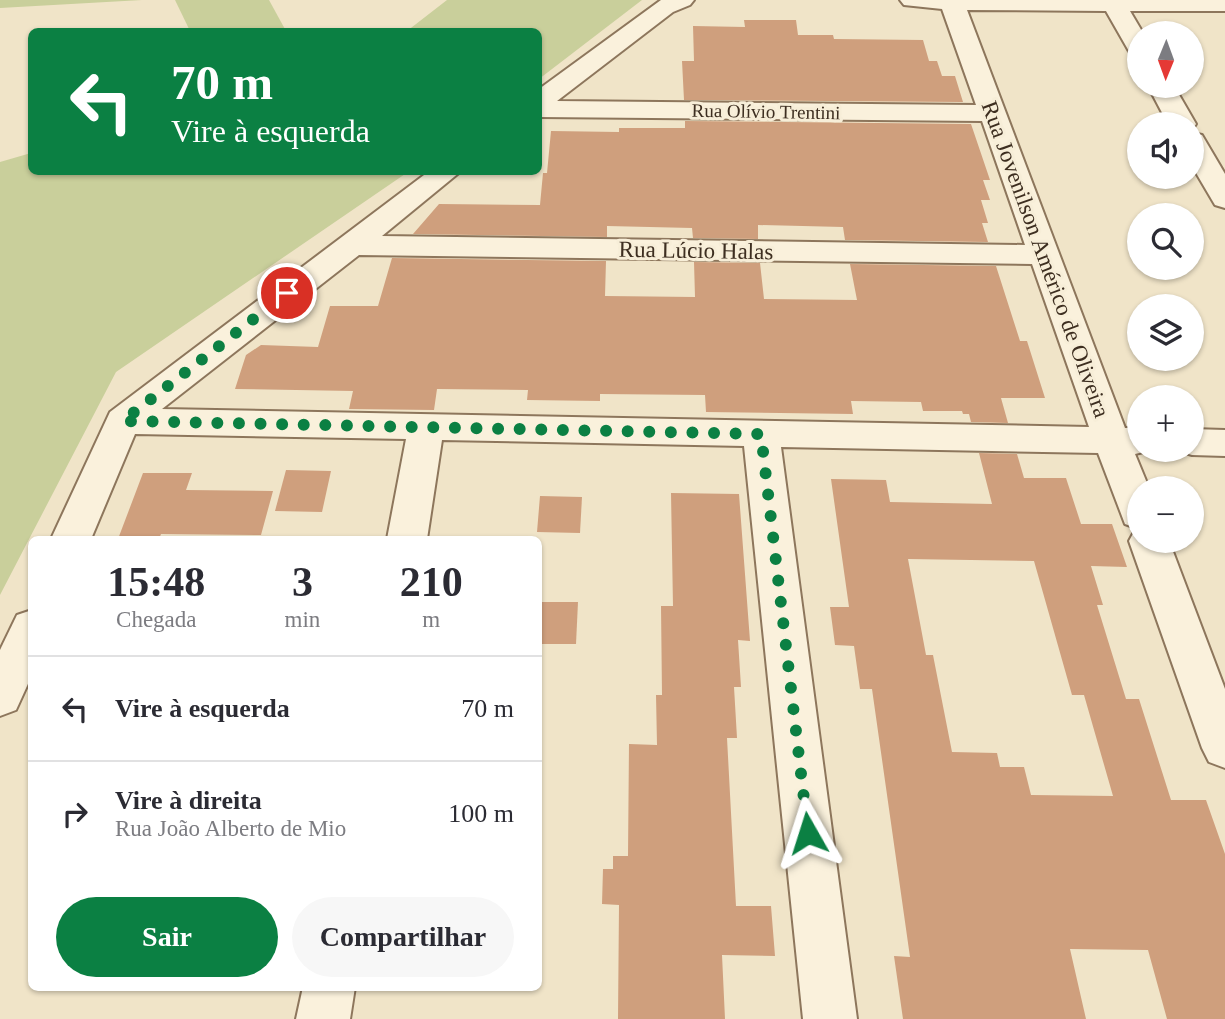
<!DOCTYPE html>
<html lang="pt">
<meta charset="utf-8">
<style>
body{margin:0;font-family:Georgia,serif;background:#f7f7f7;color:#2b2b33;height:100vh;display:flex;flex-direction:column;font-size:26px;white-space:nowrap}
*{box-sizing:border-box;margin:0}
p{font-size:23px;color:#7c7c81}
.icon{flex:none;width:38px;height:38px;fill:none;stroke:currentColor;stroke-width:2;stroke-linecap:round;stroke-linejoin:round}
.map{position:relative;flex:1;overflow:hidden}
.side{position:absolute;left:28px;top:536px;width:514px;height:455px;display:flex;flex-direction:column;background:#fff;border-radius:10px;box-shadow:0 2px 5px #0004}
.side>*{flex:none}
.guide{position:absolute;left:28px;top:28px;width:514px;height:147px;border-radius:10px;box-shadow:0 2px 5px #0004;background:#0b8043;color:#fff;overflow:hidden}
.needle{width:46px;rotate:181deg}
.tools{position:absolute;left:1127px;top:21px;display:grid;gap:14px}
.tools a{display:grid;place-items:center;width:77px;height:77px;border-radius:50%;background:#fff;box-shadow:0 2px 5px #0004;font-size:35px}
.pin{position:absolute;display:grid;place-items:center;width:60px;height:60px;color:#fff;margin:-30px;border:4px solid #fff;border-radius:50%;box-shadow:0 2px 7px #0007}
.me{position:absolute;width:77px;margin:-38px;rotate:354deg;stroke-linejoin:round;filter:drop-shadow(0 0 5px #0008)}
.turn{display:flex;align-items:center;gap:24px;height:147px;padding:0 28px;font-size:32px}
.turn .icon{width:91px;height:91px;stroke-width:2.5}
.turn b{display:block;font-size:49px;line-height:60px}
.eta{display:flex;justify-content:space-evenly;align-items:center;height:119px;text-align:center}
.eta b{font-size:42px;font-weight:700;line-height:49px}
.primary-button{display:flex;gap:14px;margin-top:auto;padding:14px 28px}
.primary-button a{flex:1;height:80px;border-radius:42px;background:#0b8043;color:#fff;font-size:28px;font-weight:700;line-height:80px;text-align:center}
.primary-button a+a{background:#f7f7f7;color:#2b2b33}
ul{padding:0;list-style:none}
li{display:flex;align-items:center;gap:21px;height:105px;padding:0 28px;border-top:2px solid #e1e1e2}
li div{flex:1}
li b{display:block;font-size:26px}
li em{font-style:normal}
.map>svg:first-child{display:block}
.green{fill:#c9cf9b}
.building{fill:#cf9f7d;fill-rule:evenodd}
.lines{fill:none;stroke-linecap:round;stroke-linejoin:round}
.minor-casing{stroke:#8d765c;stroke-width:4}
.minor{fill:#faf1dc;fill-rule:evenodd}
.route{stroke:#0b8043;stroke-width:12;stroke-dasharray:0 21.6}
.labels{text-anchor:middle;stroke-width:6;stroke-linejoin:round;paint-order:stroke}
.far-street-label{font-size:19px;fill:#3d2e20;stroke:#f7eed8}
.street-label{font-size:23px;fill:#3d2e20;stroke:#f7eed8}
</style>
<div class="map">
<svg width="1225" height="1019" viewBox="0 0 1225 1019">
<rect width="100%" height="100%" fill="#f0e4c8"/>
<!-- green -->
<g class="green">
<path d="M0,0H142L0,8Z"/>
<path d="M175,0H269L286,31H190Z"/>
<path d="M447,0H642L539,79V32L407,31Z"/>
<path d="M31,153L32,172H408L116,372L0,595V162Z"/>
</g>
<!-- building -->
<g class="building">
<path d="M744,20H796L798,35H833L834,39L923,40L929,61H937L942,76H955L963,102L684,100L682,61H694L693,26L745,27Z"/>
<path d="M685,121L971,124L990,180H983L990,200H981L988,223H982L988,242L845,240L843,227L758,225V239L693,238L692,228L607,226V237L413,234L439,204L540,205L543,173H547L551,131L619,132V128H685Z"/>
<path d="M392,258L606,261L605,296L695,297L694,262L760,263L764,299L857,300L850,264L996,266L1020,341H1027L1045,398H1001L1008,423L971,422L969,414H963L962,411H923L921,402L851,401L853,414L706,412L705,395L600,394V401L527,400L528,390L437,389L434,410L349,409L353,391L235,389L246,355L261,345L318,347L330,306H378Z"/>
<path d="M979,453L1017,454L1024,478H1066L1081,524H1112L1127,567L1091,566L1103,605H1097L1126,699H1139L1171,800H1206L1225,854V1019H1167L1148,950L1070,949L1086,1019H903L894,956L910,957L872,689H860L854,646L835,645L830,607H849L831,479L886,480L890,502L992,504ZM908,559L1034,561L1072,695H1084L1113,796L1031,795L1024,767H1000L997,753L952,752L933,655H926Z"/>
<path d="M286,470L331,471L322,512L275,511Z"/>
<path d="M143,473H192L186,490L273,491L261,535L161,534L159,539H118Z"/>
<path d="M671,493L739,494L750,641L738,640L741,687H734L737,738H727L736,906H771L775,956L722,955L725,1019H618L619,905L602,904L603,869H613V856H628L629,744L657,745L656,695H662L661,606H673Z"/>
<path d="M540,496L582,497L580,533L537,532Z"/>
<path d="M539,602H578L576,644H539Z"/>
</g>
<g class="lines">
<!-- minor casing -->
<g class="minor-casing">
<g id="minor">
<path d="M661,0H694L690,5L673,12L557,101L976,105L942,9L904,5L900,0H1225V11H1130L1143,33H1139V56L1130,53L1106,11L967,10L1125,428H1139V450H1152L1135,454L1149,488H1139V529L1125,524L1098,453L781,447L857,1019H803L744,446L442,440L427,539H387L406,439L135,434L91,539H51L110,412L428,172H460L382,236L1025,245L982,121L539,117V89ZM359,255L1032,264L1089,427L162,409Z"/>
<path d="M1148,86H1174L1196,124L1192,130V124H1168Z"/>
<path d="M1192,133L1202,135L1225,174V208L1215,205L1192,166Z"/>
<path d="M1192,429L1225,430V456L1192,455L1179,451L1192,450Z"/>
<path d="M1139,529V541H1169L1225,689V768L1209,762L1202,748L1129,541L1135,530Z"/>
<path d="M32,610V675L16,710L0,716V650L17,615Z"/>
<path d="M303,987H355L350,1019H296Z"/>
</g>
</g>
<!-- minor -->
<use href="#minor" class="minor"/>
</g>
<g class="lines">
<!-- route -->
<path class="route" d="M287,293L123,421L761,434L808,833"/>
</g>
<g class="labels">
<!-- far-street labels -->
<g class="far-street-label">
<text transform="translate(766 111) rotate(1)" y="7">Rua Olívio Trentini</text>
</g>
<!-- street labels -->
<g class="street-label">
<text transform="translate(696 250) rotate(1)" y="8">Rua Lúcio Halas</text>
<text transform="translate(1046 259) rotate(70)" y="8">Rua Jovenilson Américo de Oliveira</text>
</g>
</g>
</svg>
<div class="tools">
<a><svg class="needle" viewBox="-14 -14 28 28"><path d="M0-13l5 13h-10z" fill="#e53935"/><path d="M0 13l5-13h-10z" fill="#7c7c81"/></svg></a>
<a><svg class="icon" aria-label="sound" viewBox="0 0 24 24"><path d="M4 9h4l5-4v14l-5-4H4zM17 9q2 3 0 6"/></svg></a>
<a><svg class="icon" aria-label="search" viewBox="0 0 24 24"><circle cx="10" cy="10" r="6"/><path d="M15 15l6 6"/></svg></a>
<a><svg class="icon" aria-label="layers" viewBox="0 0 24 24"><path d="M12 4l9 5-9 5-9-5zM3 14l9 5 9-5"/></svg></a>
<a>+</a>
<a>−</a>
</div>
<div class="pin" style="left:287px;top:293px;background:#d93025"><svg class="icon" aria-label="arrive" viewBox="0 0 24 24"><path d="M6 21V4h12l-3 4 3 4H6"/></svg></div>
<svg class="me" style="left:808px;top:833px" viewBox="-20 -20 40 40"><path d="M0-17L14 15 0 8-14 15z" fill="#0b8043" stroke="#fff" stroke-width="4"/></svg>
<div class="guide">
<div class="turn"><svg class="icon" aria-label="left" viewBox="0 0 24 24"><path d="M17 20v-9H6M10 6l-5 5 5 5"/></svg><div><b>70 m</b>Vire à esquerda</div></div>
</div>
<section class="side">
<div class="eta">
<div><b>15:48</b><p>Chegada</p></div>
<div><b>3</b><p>min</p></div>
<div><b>210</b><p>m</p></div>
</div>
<ul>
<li><svg class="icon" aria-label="left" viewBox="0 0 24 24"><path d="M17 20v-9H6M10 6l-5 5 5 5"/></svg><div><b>Vire à esquerda</b></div><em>70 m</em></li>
<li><svg class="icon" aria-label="right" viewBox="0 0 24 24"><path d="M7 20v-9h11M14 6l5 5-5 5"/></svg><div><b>Vire à direita</b><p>Rua João Alberto de Mio</p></div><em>100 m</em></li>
</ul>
<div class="primary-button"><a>Sair</a><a>Compartilhar</a></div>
</section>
</div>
